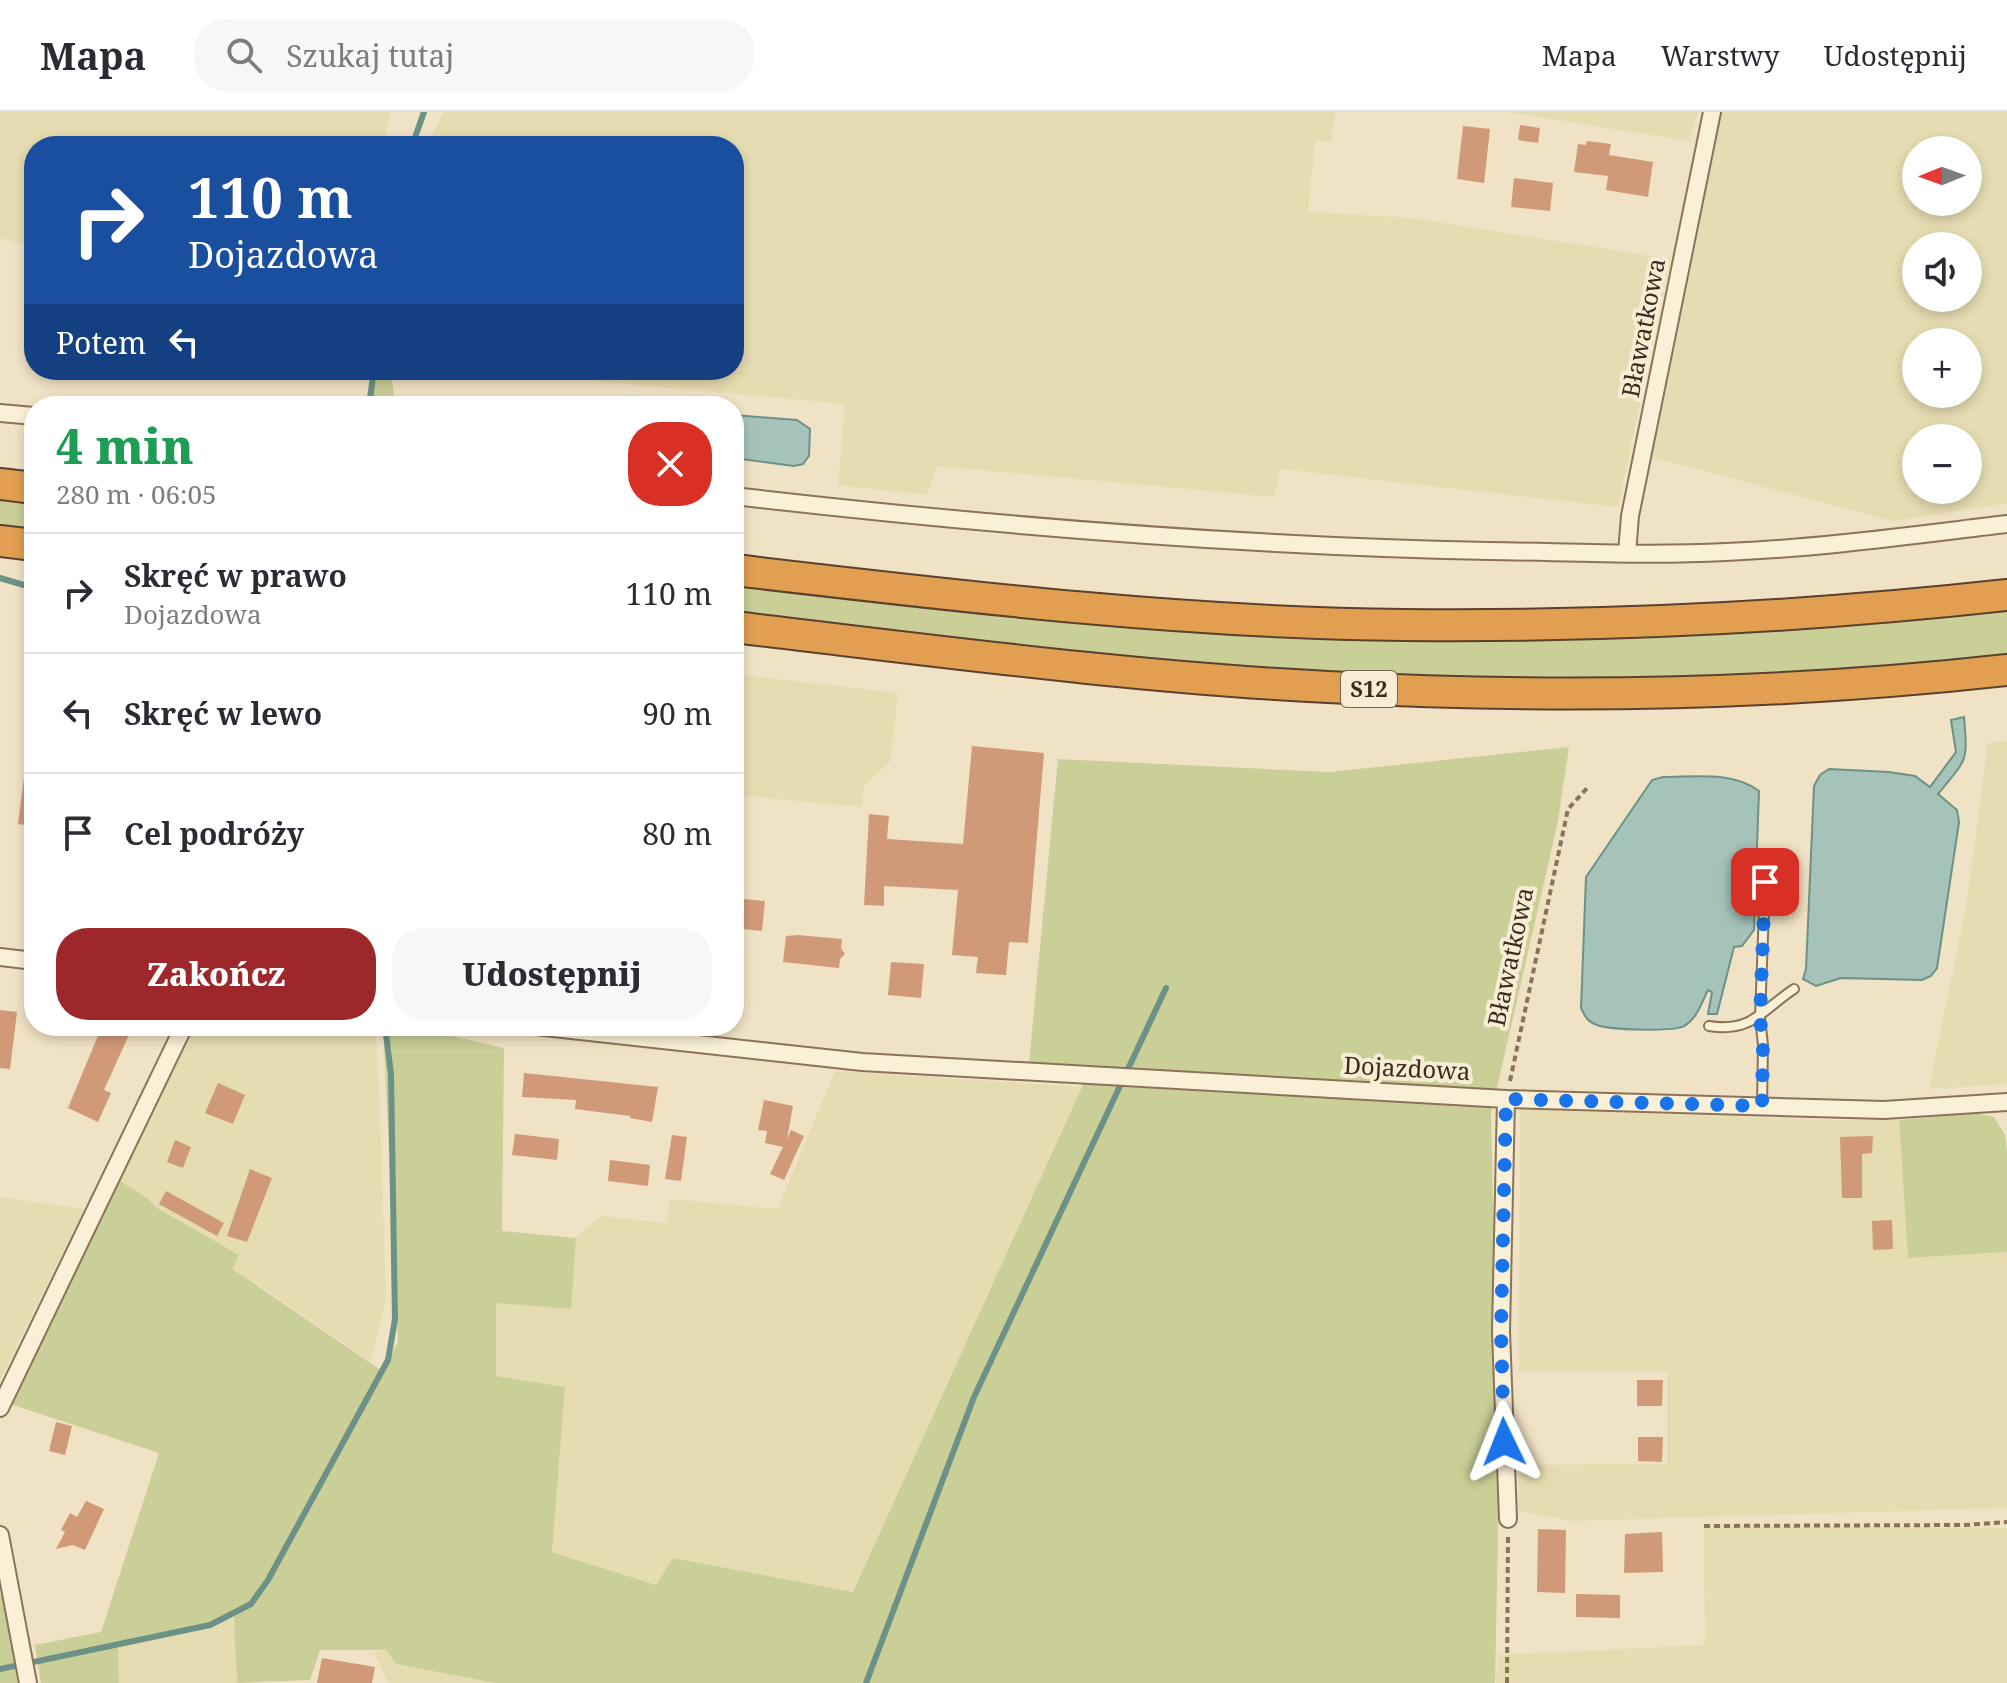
<!DOCTYPE html>
<html lang="pl">
<meta charset="utf-8">
<style>
body{margin:0;font-family:"Noto Serif",serif;background:#f7f7f7;color:#2b2b33;height:100vh;display:flex;flex-direction:column;font-size:30px;white-space:nowrap}
*{box-sizing:border-box;margin:0}
p{font-size:26px;color:#7c7c81}
.icon{flex:none;width:44px;height:44px;fill:none;stroke:currentColor;stroke-width:2;stroke-linecap:round;stroke-linejoin:round}
.map{position:relative;flex:1;overflow:hidden}
.panel{position:absolute;left:24px;top:284px;width:720px;height:640px;display:flex;flex-direction:column;background:#fff;border-radius:32px;box-shadow:0 4px 12px #0003}
.panel>*{flex:none}
.banner{position:absolute;left:24px;top:24px;width:720px;height:244px;border-radius:32px;box-shadow:0 4px 12px #0003;background:#1a4fa0;color:#fff;overflow:hidden}
.needle{width:52px;rotate:269deg}
.controls{position:absolute;left:1902px;top:24px;display:grid;gap:16px}
.controls a{display:grid;place-items:center;width:80px;height:80px;border-radius:50%;background:#fff;box-shadow:0 4px 12px #0003;font-size:40px}
.pin{position:absolute;display:grid;place-items:center;width:68px;height:68px;color:#fff;margin:-34px;border-radius:16px;box-shadow:0 4px 12px #0006}
.me{position:absolute;width:88px;margin:-44px;rotate:358deg;stroke-linejoin:round;filter:drop-shadow(0 0 6px #0008)}
.turn{display:flex;align-items:center;gap:28px;height:168px;padding:0 32px;font-size:36px}
.turn .icon{width:104px;height:104px;stroke-width:2.5}
.turn b{display:block;font-size:56px;line-height:68px}
.then{display:flex;align-items:center;height:76px;padding:0 32px;background:#0003;gap:16px;font-size:30px}
.round{display:grid;place-items:center;flex:none;width:84px;height:84px;border-radius:32px;background:#f7f7f7}
.overview{display:flex;align-items:center;justify-content:space-between;height:136px;padding:0 32px}
h1{font-size:48px;font-weight:800;line-height:60px;color:#1e9e55}
.cta{display:flex;gap:16px;margin-top:auto;padding:16px 32px}
.cta a{flex:1;height:92px;border-radius:32px;background:#9d272a;color:#fff;font-size:32px;font-weight:800;line-height:92px;text-align:center}
.cta a+a{background:#f7f7f7;color:#2b2b33}
ul{padding:0;list-style:none}
li{display:flex;align-items:center;gap:24px;height:120px;padding:0 32px;border-top:2px solid #e1e1e2}
li div{flex:1}
li b{display:block;font-size:30px}
li em{font-style:normal}
header{display:flex;align-items:center;gap:48px;box-sizing:border-box;height:112px;padding:0 40px;background:#fff;border-bottom:2px solid #e1e1e2}
header strong{font-size:38px}
nav{display:flex;gap:44px;margin-inline-start:auto;font-size:28px}
.search{width:560px;height:72px;background:#f7f7f7;display:flex;align-items:center;gap:20px;box-sizing:border-box;padding:0 28px;border-radius:32px;color:#7c7c81;font-size:30px}
.map>svg:first-child{display:block}
.farmland{fill:#e6dcb1;fill-rule:evenodd}
.green{fill:#cacf97}
.water{fill:#a6c3ba;stroke:#6c9287;stroke-width:2}
.lines{fill:none;stroke-linecap:round;stroke-linejoin:round}
.stream{stroke:#6c9287;stroke-width:6}
.building{fill:#d09a78}
.service-casing{stroke:#8b7359;stroke-width:12}
.minor-casing{stroke:#8b7359;stroke-width:20}
.motorway-casing{stroke:#59412e;stroke-width:34}
.path{stroke:#8b7359;stroke-width:4;stroke-dasharray:6 4;stroke-linecap:butt}
.service{stroke:#faefd7;stroke-width:8}
.minor{stroke:#faefd7;stroke-width:16}
.motorway{stroke:#e29f51;stroke-width:30}
.route{stroke:#1a73e8;stroke-width:14;stroke-dasharray:0 25.2}
.labels{text-anchor:middle;stroke-width:8;stroke-linejoin:round;paint-order:stroke}
.shield{fill:#f7ecd4;stroke:#736555;stroke-width:2}
.shield-label{font-size:22px;font-weight:bold;fill:#3b2b1e}
.street-label{font-size:24px;fill:#3b2b1e;stroke:#f7ecd4}
</style>
<header>
<strong>Mapa</strong>
<div class="search"><svg class="icon" aria-label="search" viewBox="0 0 24 24"><circle cx="10" cy="10" r="6"/><path d="M15 15l6 6"/></svg>Szukaj tutaj</div>
<nav><a>Mapa</a><a>Warstwy</a><a>Udostępnij</a></nav>
</header>
<div class="map">
<svg width="2007" height="1571" viewBox="0 0 2007 1571">
<rect width="100%" height="100%" fill="#f0e2c4"/>
<!-- farmland -->
<g class="farmland">
<path d="M0,0H390L383,34H34V134L0,126Z"/>
<path d="M444,0H1335L1331,30L1315,29L1308,100L1412,106L1670,147L1618,395L1281,357L1274,385L937,354L927,383L838,373L845,292L475,258H734V34H427Z"/>
<path d="M1506,0H1698L1689,29Z"/>
<path d="M1722,0H2007V391L1893,409L1651,345ZM1916,38H1968V90H1916ZM1916,134H1968V186H1916ZM1916,230H1968V282H1916ZM1916,326H1968V378H1916Z"/>
<path d="M734,562L898,581L890,650L864,673L862,695L734,683Z"/>
<path d="M2007,629V972L1929,977L1967,790L1988,631Z"/>
<path d="M193,914H375L379,975L386,1187L371,1250L233,1156L239,1144L157,1096L148,1087L119,1068Z"/>
<path d="M835,959L1082,975L853,1480L673,1446L656,1473L552,1440L565,1275L496,1264V1190L570,1196L576,1126L601,1104L667,1111L670,1087L778,1097Z"/>
<path d="M1520,997L1830,1008H1899L1908,1146L2007,1140V1396L1572,1409L1518,1399L1519,1353L1667,1352V1260H1519Z"/>
<path d="M0,1085L84,1097L0,1268Z"/>
<path d="M1704,1414L2007,1416V1571H1496L1498,1543L1705,1533Z"/>
<path d="M235,1502L237,1571H119L118,1535L220,1512Z"/>
<path d="M386,1538L396,1552L495,1571H388L374,1540Z"/>
</g>
<!-- green -->
<g class="green">
<path d="M372,258H391L395,294H365Z"/>
<path d="M0,383L34,386V422L0,418Z"/>
<path d="M734,469L1460,526L1637,525L1761,520L1906,508L2007,495V543C1784,567 1558,576 1334,562C1133,550 934,527 734,504Z"/>
<path d="M1569,635L1558,709L1491,1002L1499,1374L1495,1571H495L396,1552L386,1538H320L310,1568L237,1571L234,1503L220,1512L118,1535L119,1571H41L35,1533L101,1520L159,1341L10,1292L119,1068L148,1087L157,1096L239,1143L233,1157L382,1259L398,1230L383,914H409L504,936L502,1119L576,1126L571,1197L496,1191V1264L565,1275L552,1440L656,1473L673,1446L853,1480L1082,975L1087,955L1029,951L1058,647L1329,660Z"/>
<path d="M1975,1001L1994,1005L2005,1023L2007,1042V1140L1908,1146L1899,1008Z"/>
<path d="M0,1482H3L21,1571H0Z"/>
</g>
<!-- water -->
<g class="water">
<path d="M734,303L797,308L810,317L809,344L803,352L794,354L734,346Z"/>
<path d="M1964,605C1968,652 1967,646 1938,682L1957,698L1959,710L1937,856L1931,864L1922,868L1841,866L1816,874L1803,867L1806,857L1814,674L1820,663L1829,657L1889,660L1915,664L1930,675L1956,640L1951,608Z"/>
<path d="M1663,665C1695,665 1732,659 1759,679L1754,818L1742,834L1734,835L1717,902H1708L1712,880L1708,878C1702,890 1697,907 1684,914C1674,920 1610,918 1597,913C1588,910 1585,905 1581,896L1586,765L1652,668Z"/>
</g>
<g class="lines">
<!-- stream -->
<g class="stream">
<path d="M412,34L424,0"/>
<path d="M369,294L374,258"/>
<path d="M0,466L34,476"/>
<path d="M0,1557L210,1513L251,1492L268,1468L388,1248L395,1207L391,962L385,914"/>
<path d="M866,1571L974,1285L1166,876"/>
</g>
</g>
<!-- building -->
<g class="building">
<path d="M1520,13L1540,16L1538,31L1518,28Z"/>
<path d="M1463,14L1490,17L1484,71L1457,67Z"/>
<path d="M1587,29L1611,32L1609,43L1653,50L1648,85L1606,78L1608,64L1574,60L1578,32L1586,33Z"/>
<path d="M1514,66L1553,71L1550,99L1511,95Z"/>
<path d="M972,634L1044,641L1028,831L1009,830L1006,863L976,861L978,845L952,843L958,778L884,774V794L864,793L869,702L889,704L887,727L963,732Z"/>
<path d="M24,666H34V714L18,712Z"/>
<path d="M734,786L765,789L762,819L734,816Z"/>
<path d="M798,823L842,827L841,836L845,842L840,847L839,856L783,850L786,824Z"/>
<path d="M891,850L924,852L921,886L888,883Z"/>
<path d="M0,898L17,900L10,957L0,956Z"/>
<path d="M102,914H133L104,978L111,981L98,1010L68,996Z"/>
<path d="M524,961L658,975L652,1010L630,1006V1004L575,997L576,988L522,985Z"/>
<path d="M218,971L245,983L233,1012L205,1001Z"/>
<path d="M764,988L793,994L787,1027L791,1018L804,1024L784,1068L770,1062L783,1035L765,1031L767,1019L758,1018Z"/>
<path d="M515,1022L559,1027L557,1048L512,1043Z"/>
<path d="M672,1023L687,1025L681,1069L665,1067Z"/>
<path d="M1873,1024L1872,1041L1862,1042V1086H1842L1840,1025Z"/>
<path d="M175,1028L191,1035L183,1056L167,1050Z"/>
<path d="M610,1048L650,1053L648,1074L608,1069Z"/>
<path d="M250,1057L272,1066L247,1130L227,1124Z"/>
<path d="M166,1079L224,1111L217,1124L159,1092Z"/>
<path d="M1892,1108L1893,1137L1873,1138L1872,1109Z"/>
<path d="M1637,1268H1663L1662,1294H1637Z"/>
<path d="M56,1310L72,1314L65,1343L49,1339Z"/>
<path d="M1638,1325H1663L1662,1350L1638,1349Z"/>
<path d="M86,1389L104,1397L85,1438L73,1433L56,1437L65,1420L61,1418L70,1401L77,1405Z"/>
<path d="M1538,1417L1566,1418L1565,1481L1537,1480Z"/>
<path d="M1662,1420L1663,1460L1624,1461L1625,1422Z"/>
<path d="M1576,1482L1620,1483V1506L1576,1505Z"/>
<path d="M322,1546L375,1555L372,1571H317Z"/>
</g>
<g class="lines">
<!-- service casing -->
<g class="service-casing">
<g id="service">
<path d="M1709,914C1752,921 1762,898 1794,877"/>
<path d="M1762,994L1763,933L1760,906L1765,770"/>
</g>
</g>
<!-- minor casing -->
<g class="minor-casing">
<g id="minor">
<path d="M0,301L34,304"/>
<path d="M734,384C985,413 1236,434 1489,439C1568,440 1647,444 1726,440C1820,436 1914,423 2007,412"/>
<path d="M1627,441L1630,404L1712,0"/>
<path d="M0,845L34,849"/>
<path d="M535,914L862,950L1506,987L1884,998L2007,990"/>
<path d="M1506,987L1501,1219L1508,1407"/>
<path d="M0,1296L184,914"/>
<path d="M0,1423L28,1571"/>
</g>
</g>
<!-- motorway casing -->
<g class="motorway-casing">
<g id="motorway">
<path d="M0,372L34,376"/>
<path d="M0,429L34,433"/>
<path d="M734,458C957,484 1181,511 1405,513C1606,515 1807,505 2007,483"/>
<path d="M734,515C931,538 1129,565 1328,575C1554,587 1782,583 2007,558"/>
</g>
</g>
<!-- path -->
<g class="path">
<path d="M1510,969L1568,697L1589,674"/>
<path d="M1704,1414L1965,1413L2007,1410"/>
<path d="M1507,1571L1508,1421"/>
</g>
<!-- service -->
<use href="#service" class="service"/>
<!-- minor -->
<use href="#minor" class="minor"/>
<!-- motorway -->
<use href="#motorway" class="motorway"/>
</g>
<g class="lines">
<!-- route -->
<path class="route" d="M1504,1330L1501,1219L1506,987L1762,994L1763,933L1760,906L1765,770"/>
</g>
<g class="labels">
<!-- shield labels -->
<rect class="shield" x="1341" y="559" width="56" height="36" rx="6"/>
<g class="shield-label">
<text x="1369" y="585">S12</text>
</g>
<!-- street labels -->
<g class="street-label">
<text transform="translate(1644 216) rotate(-79)" y="8">Bławatkowa</text>
<text transform="translate(1511 845) rotate(-78)" y="8">Bławatkowa</text>
<text transform="translate(1407 957) rotate(3)" y="8">Dojazdowa</text>
</g>
</g>
</svg>
<div class="controls">
<a><svg class="needle" viewBox="-14 -14 28 28"><path d="M0-13l5 13h-10z" fill="#e53935"/><path d="M0 13l5-13h-10z" fill="#7c7c81"/></svg></a>
<a><svg class="icon" aria-label="sound" viewBox="0 0 24 24"><path d="M4 9h4l5-4v14l-5-4H4zM17 9q2 3 0 6"/></svg></a>
<a>+</a>
<a>−</a>
</div>
<div class="pin" style="left:1765px;top:770px;background:#d93025"><svg class="icon" aria-label="arrive" viewBox="0 0 24 24"><path d="M6 21V4h12l-3 4 3 4H6"/></svg></div>
<svg class="me" style="left:1504px;top:1330px" viewBox="-20 -20 40 40"><path d="M0-17L14 15 0 8-14 15z" fill="#1a73e8" stroke="#fff" stroke-width="4"/></svg>
<div class="banner">
<div class="turn"><svg class="icon" aria-label="right" viewBox="0 0 24 24"><path d="M7 20v-9h11M14 6l5 5-5 5"/></svg><div><b>110 m</b>Dojazdowa</div></div>
<div class="then">Potem<svg class="icon" aria-label="left" viewBox="0 0 24 24"><path d="M17 20v-9H6M10 6l-5 5 5 5"/></svg></div>
</div>
<section class="panel">
<div class="overview"><div><h1>4 min</h1><p>280 m · 06:05</p></div><a class="round" style="background:#d93025;color:#fff"><svg class="icon" aria-label="close" viewBox="0 0 24 24"><path d="M6 6l12 12M18 6L6 18"/></svg></a></div>
<ul>
<li><svg class="icon" aria-label="right" viewBox="0 0 24 24"><path d="M7 20v-9h11M14 6l5 5-5 5"/></svg><div><b>Skręć w prawo</b><p>Dojazdowa</p></div><em>110 m</em></li>
<li><svg class="icon" aria-label="left" viewBox="0 0 24 24"><path d="M17 20v-9H6M10 6l-5 5 5 5"/></svg><div><b>Skręć w lewo</b></div><em>90 m</em></li>
<li><svg class="icon" aria-label="arrive" viewBox="0 0 24 24"><path d="M6 21V4h12l-3 4 3 4H6"/></svg><div><b>Cel podróży</b></div><em>80 m</em></li>
</ul>
<div class="cta"><a>Zakończ</a><a>Udostępnij</a></div>
</section>
</div>
